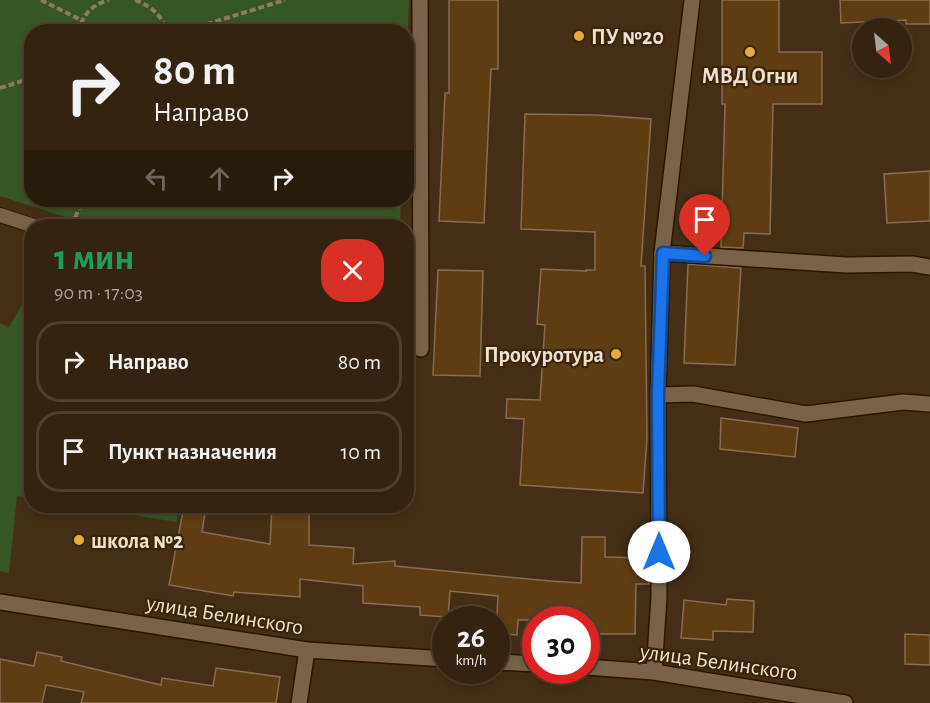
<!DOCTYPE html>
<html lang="ru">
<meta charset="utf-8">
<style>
body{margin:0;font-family:"Alegreya Sans",sans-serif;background:#3b2b19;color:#f1f3f6;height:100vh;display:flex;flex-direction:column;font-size:22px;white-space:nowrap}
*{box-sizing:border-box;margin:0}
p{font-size:20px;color:#a9a49f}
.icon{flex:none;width:33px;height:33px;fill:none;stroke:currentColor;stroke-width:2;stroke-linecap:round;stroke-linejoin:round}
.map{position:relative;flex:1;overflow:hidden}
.drawer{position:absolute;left:24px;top:219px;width:390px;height:294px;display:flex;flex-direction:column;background:#332310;border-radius:24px;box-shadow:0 3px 9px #0003,0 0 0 2px #4e4030}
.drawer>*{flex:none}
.hud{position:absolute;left:24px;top:24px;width:390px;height:183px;border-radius:24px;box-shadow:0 3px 9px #0003,0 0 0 2px #4e4030;background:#332310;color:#f1f3f6;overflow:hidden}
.needle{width:39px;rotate:152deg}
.buttons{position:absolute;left:852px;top:18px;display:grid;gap:12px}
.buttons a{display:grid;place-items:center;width:60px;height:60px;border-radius:50%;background:#332310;box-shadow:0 3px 9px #0003,0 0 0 2px #4e4030;font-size:30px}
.speed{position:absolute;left:432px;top:606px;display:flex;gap:12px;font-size:30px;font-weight:700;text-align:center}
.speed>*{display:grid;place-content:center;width:78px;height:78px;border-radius:50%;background:#332310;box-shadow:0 3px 9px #0003,0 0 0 2px #4e4030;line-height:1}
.speed small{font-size:15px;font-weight:400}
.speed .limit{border:9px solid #d22;background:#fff;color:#111}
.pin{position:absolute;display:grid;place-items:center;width:51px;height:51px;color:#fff;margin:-62px -26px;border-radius:50% 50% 50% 0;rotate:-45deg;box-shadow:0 0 6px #0007}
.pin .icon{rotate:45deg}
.me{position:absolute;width:66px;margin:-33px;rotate:0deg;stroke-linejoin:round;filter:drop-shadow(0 0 4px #0008)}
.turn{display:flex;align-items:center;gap:21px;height:126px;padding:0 30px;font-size:27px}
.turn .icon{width:78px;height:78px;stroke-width:2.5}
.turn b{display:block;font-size:42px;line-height:51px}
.lanes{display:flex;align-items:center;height:57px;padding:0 30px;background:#0003;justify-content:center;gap:30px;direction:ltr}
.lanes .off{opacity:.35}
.round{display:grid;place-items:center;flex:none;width:63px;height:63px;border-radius:24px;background:#3b2b19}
.summary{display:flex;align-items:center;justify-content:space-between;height:102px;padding:0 30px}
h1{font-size:36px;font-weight:700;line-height:45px;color:#1e9e55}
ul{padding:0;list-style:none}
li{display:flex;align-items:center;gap:18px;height:81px;margin:0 12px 9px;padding:0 18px;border:3px solid #4e4030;border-radius:24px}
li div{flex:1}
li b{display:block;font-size:22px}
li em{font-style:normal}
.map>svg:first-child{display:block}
.green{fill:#375625}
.building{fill:#5e3d13;stroke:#866d52;stroke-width:1.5}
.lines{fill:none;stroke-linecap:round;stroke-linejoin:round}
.service-casing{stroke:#2a1700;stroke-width:16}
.minor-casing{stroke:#2a1700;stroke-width:18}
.path{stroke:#8c7a65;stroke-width:4;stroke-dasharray:6 3;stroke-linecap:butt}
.service{stroke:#7a6248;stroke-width:14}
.minor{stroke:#7a6248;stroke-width:15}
.route-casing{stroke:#114b97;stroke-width:15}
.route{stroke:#1a73e8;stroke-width:10}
.poi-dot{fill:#e4ae35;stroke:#3a250b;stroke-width:2}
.labels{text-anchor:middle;stroke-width:4.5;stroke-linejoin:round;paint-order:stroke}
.poi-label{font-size:22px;font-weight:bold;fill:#efe1d2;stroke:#3a250b;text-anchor:start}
.street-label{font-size:22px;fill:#efe1d2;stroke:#3a250b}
</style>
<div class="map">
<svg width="930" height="703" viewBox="0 0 930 703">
<rect width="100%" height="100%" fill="#442f16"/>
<!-- green -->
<g class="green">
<path d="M0,0H409L407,60L406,32H32V200H401L400,226H93L0,196Z"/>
<path d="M27,296L32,301L31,498L17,496L9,573L0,571V323L9,327Z"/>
<path d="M77,506H180L176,522Z"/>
</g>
<!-- building -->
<g class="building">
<path d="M449,0H498V69H491L484,223L439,221L445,93H449Z"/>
<path d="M722,0H779V52H822V104H773L770,234L744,233L743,248L721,247L725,104H722Z"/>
<path d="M840,0H930V24H906V20L841,23Z"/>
<path d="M525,114L597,115L651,119L641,266H645L647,438L643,493L520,485L524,419L506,418L507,399L540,400L545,325L537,324L541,269L586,271V270H595V232L521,229Z"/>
<path d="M930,171V221L887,223L884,174Z"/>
<path d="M688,264L741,268L735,365L684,363Z"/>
<path d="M438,270L483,271L480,376L433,375Z"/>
<path d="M721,418L798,428L795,457L720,449Z"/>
<path d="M184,506H206L202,532L270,544L272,506H309V545L354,548L353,564L395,561V566L550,581L581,583L582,537H605V557L649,558V584H636L635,634H586V620H518L517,635L496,633L498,596L450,591L448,617L420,615V607L363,603V586L300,579V597L234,592L233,596L169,585Z"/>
<path d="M727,599L754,601L753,632L713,631V640L681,638L684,600L726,605Z"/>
<path d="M905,634L930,635V665L905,664Z"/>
<path d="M37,652L62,657L61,661L161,685L162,678L213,686L216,668L280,677L276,703H81L84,692L46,685L42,703H0V659L34,666Z"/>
</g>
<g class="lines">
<!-- service casing -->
<g class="service-casing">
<path id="service" d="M0,215L34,226"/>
</g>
<!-- minor casing -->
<g class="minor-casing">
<g id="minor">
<path d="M662,253L846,265L912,264L930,267"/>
<path d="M406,344L421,349L420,0"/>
<path d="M658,395L693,394L806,414L903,402L930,404"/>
<path d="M0,602L307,650L446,659"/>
<path d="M496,662L536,664"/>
<path d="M586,667L654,672L845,703"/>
<path d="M654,672L659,597L658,395L662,253L692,0"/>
<path d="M299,703L307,650"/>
</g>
</g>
<!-- path -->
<g class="path">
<path d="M41,0L81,20"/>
<path d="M135,0C151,6 162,15 167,32"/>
<path d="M78,32C83,15 91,5 109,0"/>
<path d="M181,32L285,0"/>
<path d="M0,88L32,78"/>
<path d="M386,200L402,208"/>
<path d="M72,226L82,200"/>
</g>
<!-- service -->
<use href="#service" class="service"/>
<!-- minor -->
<use href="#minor" class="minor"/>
</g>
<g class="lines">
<!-- route casing -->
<g class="route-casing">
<path id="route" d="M659,552L658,395L663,253L705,256"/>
</g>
<!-- route -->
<use href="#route" class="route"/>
</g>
<!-- markers -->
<g class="poi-dot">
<circle cx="579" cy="36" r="6"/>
<circle cx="750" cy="52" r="6"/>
<circle cx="616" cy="354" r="6"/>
<circle cx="79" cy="540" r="6"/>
</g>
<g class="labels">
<!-- poi labels -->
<g class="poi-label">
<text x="591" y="44">ПУ №20</text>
<text x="750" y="83" text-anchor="middle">МВД Огни</text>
<text x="604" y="362" text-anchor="end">Прокуротура</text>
<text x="91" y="548">школа №2</text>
</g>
<!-- street labels -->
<g class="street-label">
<text transform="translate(225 614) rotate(9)" y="8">улица Белинского</text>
<text transform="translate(719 661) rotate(8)" y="8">улица Белинского</text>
</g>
</g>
</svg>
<div class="buttons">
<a><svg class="needle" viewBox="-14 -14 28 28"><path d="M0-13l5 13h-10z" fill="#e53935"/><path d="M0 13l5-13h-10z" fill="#a9a49f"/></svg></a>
</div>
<div class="speed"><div>26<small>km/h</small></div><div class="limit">30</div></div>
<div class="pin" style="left:705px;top:256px;background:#d93025"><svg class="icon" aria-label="arrive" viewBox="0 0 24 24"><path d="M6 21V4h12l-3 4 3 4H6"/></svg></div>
<svg class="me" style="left:659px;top:552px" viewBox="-20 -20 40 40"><circle r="19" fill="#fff"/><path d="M0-13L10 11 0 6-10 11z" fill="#1a73e8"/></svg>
<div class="hud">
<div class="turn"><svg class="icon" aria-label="right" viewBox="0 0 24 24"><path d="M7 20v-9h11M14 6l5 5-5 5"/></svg><div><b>80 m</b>Направо</div></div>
<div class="lanes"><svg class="icon off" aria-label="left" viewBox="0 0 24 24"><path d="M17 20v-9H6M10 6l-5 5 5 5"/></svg><svg class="icon off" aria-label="ahead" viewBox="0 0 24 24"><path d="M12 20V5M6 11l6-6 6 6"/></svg><svg class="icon" aria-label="right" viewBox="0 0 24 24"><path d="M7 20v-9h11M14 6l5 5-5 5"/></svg></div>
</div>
<section class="drawer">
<div class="summary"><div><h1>1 мин</h1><p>90 m · 17:03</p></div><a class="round" style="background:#d93025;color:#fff"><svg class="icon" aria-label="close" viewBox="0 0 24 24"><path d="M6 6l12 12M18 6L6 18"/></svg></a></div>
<ul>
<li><svg class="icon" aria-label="right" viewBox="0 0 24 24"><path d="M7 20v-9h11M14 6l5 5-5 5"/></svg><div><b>Направо</b></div><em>80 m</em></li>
<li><svg class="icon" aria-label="arrive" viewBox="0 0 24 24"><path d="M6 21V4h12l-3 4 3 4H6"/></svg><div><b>Пункт назначения</b></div><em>10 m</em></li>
</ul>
</section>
</div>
